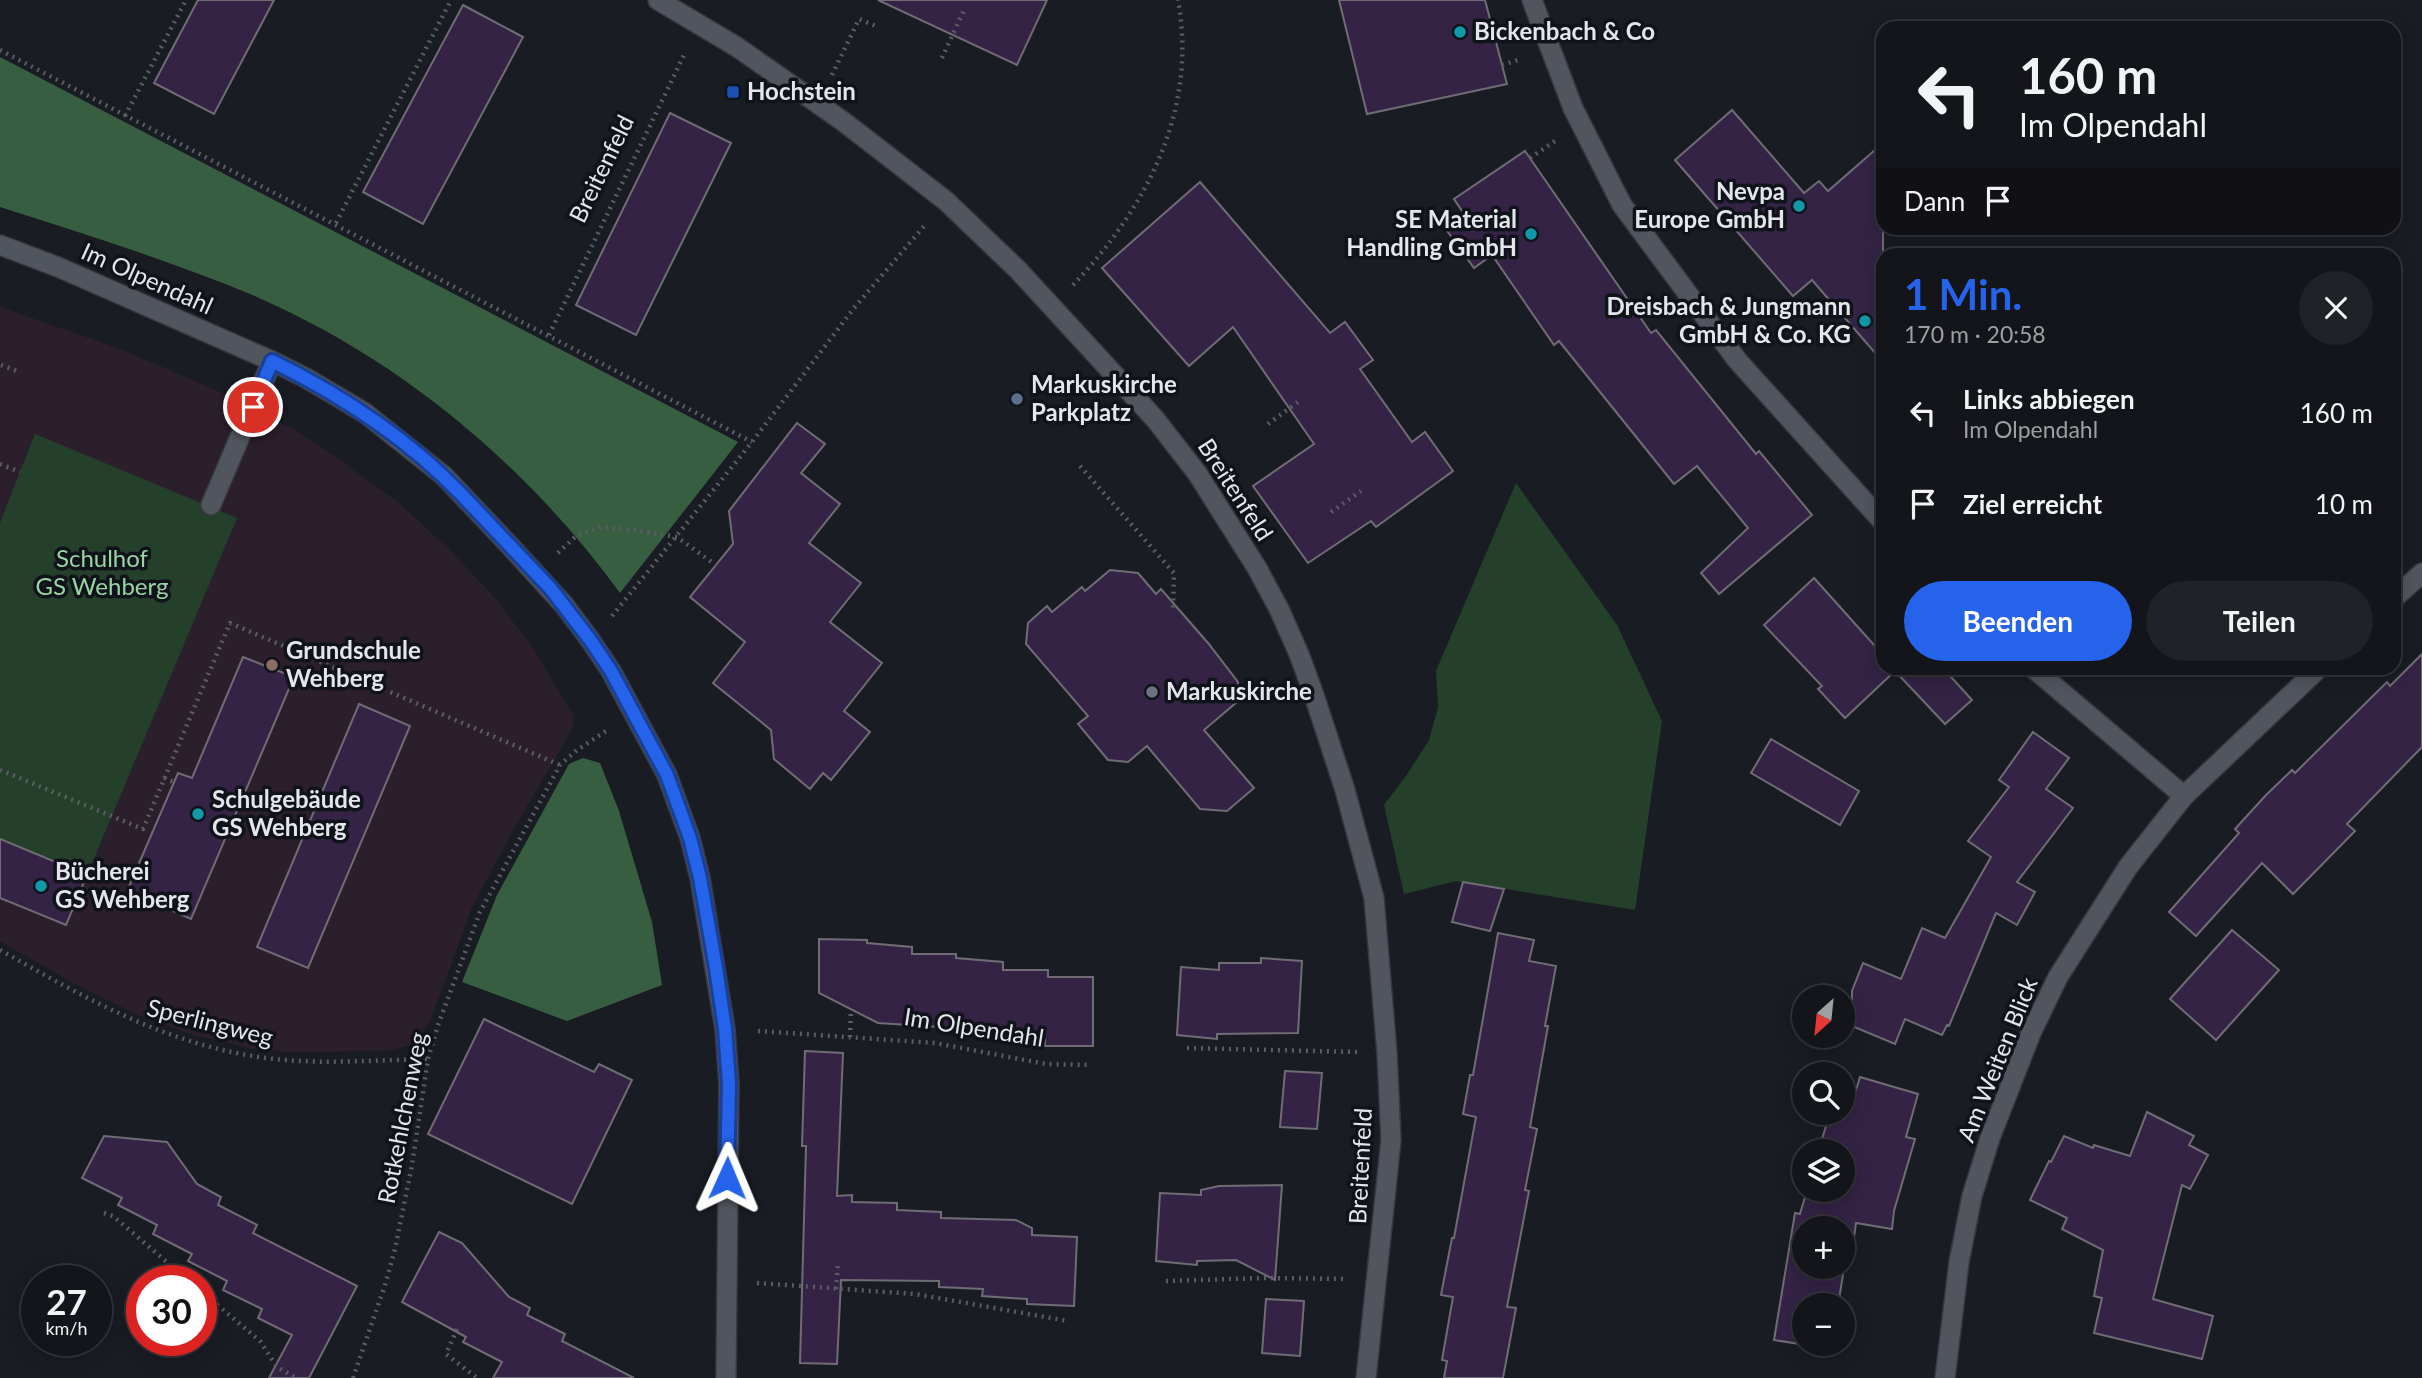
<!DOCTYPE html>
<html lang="de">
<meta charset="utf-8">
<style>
body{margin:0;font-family:Lato,sans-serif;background:#212228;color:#f1f3f6;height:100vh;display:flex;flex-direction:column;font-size:26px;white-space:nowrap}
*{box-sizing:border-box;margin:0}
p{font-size:23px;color:#9d9fa3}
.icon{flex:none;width:38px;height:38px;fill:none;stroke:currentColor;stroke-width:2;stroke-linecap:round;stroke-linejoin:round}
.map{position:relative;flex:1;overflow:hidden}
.details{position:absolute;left:1876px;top:248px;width:525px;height:427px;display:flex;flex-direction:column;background:#14151b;border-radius:21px;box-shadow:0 4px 18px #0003,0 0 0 2px #33343a}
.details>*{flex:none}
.hud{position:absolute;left:1876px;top:21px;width:525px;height:214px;border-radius:21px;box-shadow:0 4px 18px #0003,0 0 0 2px #33343a;background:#14151b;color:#f1f3f6;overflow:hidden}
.needle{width:46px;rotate:207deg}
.buttons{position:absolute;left:1792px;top:985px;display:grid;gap:14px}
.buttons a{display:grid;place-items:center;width:63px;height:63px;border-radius:50%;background:#14151b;box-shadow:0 4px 18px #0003,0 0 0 2px #33343a;font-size:35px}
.speed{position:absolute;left:21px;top:1265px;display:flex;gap:14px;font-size:35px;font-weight:700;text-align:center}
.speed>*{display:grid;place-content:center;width:91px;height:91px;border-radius:50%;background:#14151b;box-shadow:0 4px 18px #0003,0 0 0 2px #33343a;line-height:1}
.speed small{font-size:18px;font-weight:400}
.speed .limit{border:10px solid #d22;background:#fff;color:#111}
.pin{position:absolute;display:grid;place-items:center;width:60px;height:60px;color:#fff;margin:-30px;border:4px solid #fff;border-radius:50%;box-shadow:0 2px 7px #0007}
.me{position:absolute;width:77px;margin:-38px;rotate:1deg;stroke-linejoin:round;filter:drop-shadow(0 0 5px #0008)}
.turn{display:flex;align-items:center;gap:24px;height:147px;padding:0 28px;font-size:32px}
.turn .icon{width:91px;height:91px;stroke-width:2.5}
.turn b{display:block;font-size:49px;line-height:60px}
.then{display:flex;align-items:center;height:66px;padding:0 28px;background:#0003;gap:14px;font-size:26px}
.round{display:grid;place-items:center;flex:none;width:74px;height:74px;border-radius:37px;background:#212228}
.headline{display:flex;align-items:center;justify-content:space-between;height:119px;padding:0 28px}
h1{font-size:42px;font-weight:700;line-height:52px;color:#2563eb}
.action{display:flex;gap:14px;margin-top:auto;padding:14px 28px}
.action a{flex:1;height:80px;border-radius:42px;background:#2563eb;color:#fff;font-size:28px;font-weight:700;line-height:80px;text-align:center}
.action a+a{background:#212228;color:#f1f3f6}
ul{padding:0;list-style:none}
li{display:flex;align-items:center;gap:21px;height:91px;padding:0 28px}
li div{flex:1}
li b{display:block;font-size:26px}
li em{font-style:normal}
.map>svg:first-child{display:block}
.education{fill:#2b1f2c}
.green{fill:#24402a}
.forest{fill:#385e41}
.building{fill:#342345;stroke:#706c75;stroke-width:2;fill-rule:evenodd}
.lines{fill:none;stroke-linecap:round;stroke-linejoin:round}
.service-casing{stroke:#36383e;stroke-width:22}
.minor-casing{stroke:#36383e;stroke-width:22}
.path{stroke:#5b5d65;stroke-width:4.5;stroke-dasharray:2 5;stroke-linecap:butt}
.service{stroke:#51555e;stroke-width:19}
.minor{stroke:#51555e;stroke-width:19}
.route-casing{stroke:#184099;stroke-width:18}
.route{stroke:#2563eb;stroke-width:12}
.culture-dot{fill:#0f9aa8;stroke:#11131b;stroke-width:2.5}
.transit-dot{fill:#1a4fb4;stroke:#11131b;stroke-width:2.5}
.service-dot{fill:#5c6f8a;stroke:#11131b;stroke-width:2.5}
.education-dot{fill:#8d6e63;stroke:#11131b;stroke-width:2.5}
.worship-dot{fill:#6b7280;stroke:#11131b;stroke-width:2.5}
.labels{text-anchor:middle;stroke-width:7;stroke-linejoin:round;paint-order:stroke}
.poi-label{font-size:24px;font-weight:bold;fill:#e4e6ec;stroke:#11131b;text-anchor:start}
.street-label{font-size:24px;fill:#e4e6ec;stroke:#11131b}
.park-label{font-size:24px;fill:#97d5a3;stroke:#11131b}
</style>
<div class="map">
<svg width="2422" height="1378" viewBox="0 0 2422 1378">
<rect width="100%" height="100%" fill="#1a1c24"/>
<!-- education -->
<path class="education" d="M0,307L118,348L195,381L252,407L296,431L336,457L399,503L450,550L494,597L533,648L574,716L572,730L517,823L472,907L430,1022L413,1044L388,1051L286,1052L254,1049L193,1035L136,1014L75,984L0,941Z"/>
<!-- green -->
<g class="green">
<path d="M35,434L237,518L87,875L0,839V523Z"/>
<path d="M1516,483L1617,625L1662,721L1635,910L1456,881L1404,894L1384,805L1406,776L1429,740L1438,707L1436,671Z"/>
</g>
<!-- forest -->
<g class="forest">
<path d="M0,57L738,442L620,593C526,464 398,357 250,294C168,260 84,234 0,207Z"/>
<path d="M583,758L600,763L619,811L652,922L662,985L567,1021L462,982L497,895L569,764Z"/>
</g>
<!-- building -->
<g class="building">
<path d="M198,0H274L214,114L154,83Z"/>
<path d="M878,0H1047L1017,65Z"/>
<path d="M1339,0H1485L1507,84L1367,114Z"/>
<path d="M463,5L523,37L423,224L363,192Z"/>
<path d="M1732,110L1804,193L1819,181L1828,191L1883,143V362L1812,280L1793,296L1675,160Z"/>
<path d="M670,113L731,143L636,335L576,305Z"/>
<path d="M1525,151L1651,333L1656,330L1756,454L1759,451L1812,515L1719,594L1701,573L1748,528L1697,466L1674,484L1559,341L1554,345L1492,255L1474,268L1445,228L1464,214L1454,199Z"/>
<path d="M1200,182L1330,333L1345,322L1373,360L1360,369L1412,442L1425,432L1453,471L1376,527L1371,521L1308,563L1253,486L1314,444L1233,327L1189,366L1102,268Z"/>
<path d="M797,423L825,444L801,473L840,504L809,543L861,583L830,622L882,663L844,711L870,732L831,780L823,773L810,789L774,759L771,730L713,683L745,642L690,597L733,544L729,511Z"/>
<path d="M1110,570L1138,573L1156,594L1161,589L1208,643L1238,682L1237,702L1204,730L1254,788L1227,811L1200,809L1147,746L1128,762L1108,760L1078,724L1088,716L1026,644L1028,623L1047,606L1052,612L1082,587L1085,591Z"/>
<path d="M1814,578L1883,655V668H1943L1972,700L1945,724L1895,671L1845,718L1818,689L1822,686L1764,625Z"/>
<path d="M2422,654V747L2347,824L2355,831L2293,894L2262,863L2196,936L2169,912L2239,833L2235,829L2266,795L2292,770L2295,773L2387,682L2390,686Z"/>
<path d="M243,657L294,677L191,919L127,891L178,773L192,778Z"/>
<path d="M359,704L410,726L308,968L257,947Z"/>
<path d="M2033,732L2069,758L2046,789L2073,808L2017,882L2035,892L2017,925L1996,913L1949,1026L1947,1025L1942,1035L1905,1019L1895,1044L1852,1026V991L1863,963L1901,979L1922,928L1945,938L1991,857L1968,841L2009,787L1999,780Z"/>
<path d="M1771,739L1859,791L1840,825L1751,773Z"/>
<path d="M0,839L87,875L66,925L0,898Z"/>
<path d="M1463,882L1504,889L1490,931L1452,922Z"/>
<path d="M2232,930L2279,970L2216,1040L2170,999Z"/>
<path d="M1498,933L1534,940L1529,961L1556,966L1545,1026H1548L1530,1127L1537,1129L1525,1190L1529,1191L1507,1307L1516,1308L1503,1378H1444L1447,1361L1442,1360L1453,1297L1441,1295L1452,1238H1454L1476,1117L1463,1114L1470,1075H1473Z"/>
<path d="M819,939L867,940V943L912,947V954H956V958L1003,962V970H1048V977H1093V1046H1045V1040L999,1039L1000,1032H955L956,1028L878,1023L819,993Z"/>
<path d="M1261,958L1302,961L1298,1033L1217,1034V1039L1177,1035L1181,967L1219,970V963H1261Z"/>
<path d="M484,1019L594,1072L599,1064L632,1080L572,1204L428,1134Z"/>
<path d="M805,1051L843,1053L837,1196L852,1195V1202L897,1203V1210L941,1212V1218L1016,1220L1032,1228V1235L1077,1237L1074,1306L1027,1304V1299L982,1296L983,1289L939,1287V1281L841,1280L837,1364L800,1363L806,1146H802Z"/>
<path d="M1285,1071L1322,1073L1317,1129L1280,1127Z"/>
<path d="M1860,1077L1918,1094L1906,1137L1915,1139L1894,1211L1892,1229L1856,1223L1853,1244L1848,1243L1838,1306H1804V1344H1832V1349L1774,1340L1795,1213L1800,1214L1807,1190H1843V1152H1818L1830,1113H1849ZM1804,1228H1843V1267H1804Z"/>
<path d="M2147,1112L2194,1136L2189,1145L2208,1155L2190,1189L2182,1185L2153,1299L2213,1316L2202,1359L2094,1333L2102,1298L2094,1296L2103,1250L2062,1229L2067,1218L2030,1200L2049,1161L2051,1162L2064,1136L2093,1148L2094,1145L2130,1156Z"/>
<path d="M104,1136L167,1142L197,1184L221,1197L218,1205L257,1225L253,1233L357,1286L309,1378H269L292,1335L258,1318L262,1309L223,1290L227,1281L188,1261L192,1254L153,1234L157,1225L118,1205L122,1198L82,1178Z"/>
<path d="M1282,1185L1275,1280L1236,1260L1197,1261V1265L1156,1261L1160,1193L1201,1195V1190L1219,1186Z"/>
<path d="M439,1232L462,1243L509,1297L530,1308L527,1315L565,1334L562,1341L634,1378H493L502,1362L463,1342L466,1337L402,1302Z"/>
<path d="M1266,1299L1304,1301L1300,1356L1262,1353Z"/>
</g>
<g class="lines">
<!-- service casing -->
<g class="service-casing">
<path id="service" d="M211,505L272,361"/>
</g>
<!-- minor casing -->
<g class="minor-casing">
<g id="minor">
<path d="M658,0L737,47L844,122L946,201L1018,270L1155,419L1197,473L1257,568L1279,609L1299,654L1314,695L1345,790L1374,898L1387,1053L1391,1140L1366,1378"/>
<path d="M1532,0L1573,108L1622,205L1737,360L1883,522"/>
<path d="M0,245L58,267L272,361L306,378L365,413L444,476L512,548L564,605L591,641L611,671L667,775L690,838L700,878L725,1029L729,1084L726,1378"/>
<path d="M2394,598L2422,573"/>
<path d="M2033,668L2184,796"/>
<path d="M1945,1378L1959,1262L1972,1196L1990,1138L2031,1033L2058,977L2128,867L2184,796L2319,668"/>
</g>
</g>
<!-- path -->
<g class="path">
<path d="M0,50L752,442"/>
<path d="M942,58L964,10"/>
<path d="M1502,65L1521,59"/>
<path d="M832,75L859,19L878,27"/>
<path d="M125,116L186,0"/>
<path d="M1530,158L1555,141"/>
<path d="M336,223L451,0"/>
<path d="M1073,285C1147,207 1198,110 1178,0"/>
<path d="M549,335L685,53"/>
<path d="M1,365L17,371"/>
<path d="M1268,424L1298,402"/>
<path d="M0,464L20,472"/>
<path d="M1080,466L1174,573L1173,612"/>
<path d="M1331,512L1361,491"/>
<path d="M558,553L576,536L601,527L635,530L677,537L717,566"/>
<path d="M612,616L752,442L854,308L926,224"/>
<path d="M0,770L143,829L230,623L560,765"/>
<path d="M164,778L174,782"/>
<path d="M0,950C82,996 159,1041 253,1056C310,1066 371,1060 428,1059"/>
<path d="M758,1031L935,1043L1046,1064L1091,1065"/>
<path d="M850,1037L851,1009"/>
<path d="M1187,1048L1357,1052"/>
<path d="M104,1213L113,1216L189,1281"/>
<path d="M1166,1281L1264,1278L1347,1279"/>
<path d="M757,1283L915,1294L1068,1321"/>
<path d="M836,1289L838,1263"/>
<path d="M201,1291L260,1341L277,1367L296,1378"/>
<path d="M457,1329L446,1354L477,1378"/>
<path d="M353,1378L386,1282L395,1249L412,1165L428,1059L438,1025L480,912L560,765L577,750L609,729"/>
</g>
<!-- service -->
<use href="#service" class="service"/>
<!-- minor -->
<use href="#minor" class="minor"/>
</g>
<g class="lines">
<!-- route casing -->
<g class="route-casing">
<path id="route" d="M253,407L272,361C341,395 407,438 461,494L551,589L591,641L611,671L667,775L690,838L700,878L716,968L725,1029L729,1084L727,1178"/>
</g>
<!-- route -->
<use href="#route" class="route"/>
</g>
<!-- markers -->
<g class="culture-dot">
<circle cx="1460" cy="32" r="7"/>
<circle cx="1799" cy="206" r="7"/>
<circle cx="1531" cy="234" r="7"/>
<circle cx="1865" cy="321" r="7"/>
<circle cx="198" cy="814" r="7"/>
<circle cx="41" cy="886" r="7"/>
</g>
<rect class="transit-dot" x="726" y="85" width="14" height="14" rx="3.5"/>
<circle class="service-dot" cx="1017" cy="399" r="7"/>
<circle class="education-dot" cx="272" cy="665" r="7"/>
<circle class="worship-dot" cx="1152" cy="692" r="7"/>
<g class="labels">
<!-- poi labels -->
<g class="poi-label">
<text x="1474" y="40">Bickenbach &amp; Co</text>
<text x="747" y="100">Hochstein</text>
<text x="1785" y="200" text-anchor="end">Nevpa<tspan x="1785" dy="28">Europe GmbH</tspan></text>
<text x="1517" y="228" text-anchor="end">SE Material<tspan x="1517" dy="28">Handling GmbH</tspan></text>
<text x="1851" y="315" text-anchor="end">Dreisbach &amp; Jungmann<tspan x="1851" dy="28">GmbH &amp; Co. KG</tspan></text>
<text x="1031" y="393">Markuskirche<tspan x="1031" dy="28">Parkplatz</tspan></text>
<text x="286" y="659">Grundschule<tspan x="286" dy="28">Wehberg</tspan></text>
<text x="1166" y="700">Markuskirche</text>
<text x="212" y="808">Schulgebäude<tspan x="212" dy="28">GS Wehberg</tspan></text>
<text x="55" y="880">Bücherei<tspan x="55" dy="28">GS Wehberg</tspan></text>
</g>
<!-- street labels -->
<g class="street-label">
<text transform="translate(602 169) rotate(-64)" y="8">Breitenfeld</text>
<text transform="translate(147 279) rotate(24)" y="8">Im Olpendahl</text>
<text transform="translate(1235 490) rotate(57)" y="8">Breitenfeld</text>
<text transform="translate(210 1023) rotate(14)" y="8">Sperlingweg</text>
<text transform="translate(974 1028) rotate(9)" y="8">Im Olpendahl</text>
<text transform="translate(1998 1060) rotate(-68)" y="8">Am Weiten Blick</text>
<text transform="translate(403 1118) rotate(-79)" y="8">Rotkehlchenweg</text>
<text transform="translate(1361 1166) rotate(-87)" y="8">Breitenfeld</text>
</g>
<!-- park labels -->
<g class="park-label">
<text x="102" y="567">Schulhof<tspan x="102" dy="28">GS Wehberg</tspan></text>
</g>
</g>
</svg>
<div class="buttons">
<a><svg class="needle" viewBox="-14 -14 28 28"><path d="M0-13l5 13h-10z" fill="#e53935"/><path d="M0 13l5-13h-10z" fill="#9d9fa3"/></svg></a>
<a><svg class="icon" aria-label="search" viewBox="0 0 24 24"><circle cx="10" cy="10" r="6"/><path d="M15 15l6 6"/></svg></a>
<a><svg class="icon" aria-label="layers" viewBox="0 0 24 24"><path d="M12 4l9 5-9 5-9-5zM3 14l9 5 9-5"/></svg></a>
<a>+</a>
<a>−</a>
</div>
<div class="speed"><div>27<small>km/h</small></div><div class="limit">30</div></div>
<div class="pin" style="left:253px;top:407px;background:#d93025"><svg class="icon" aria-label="arrive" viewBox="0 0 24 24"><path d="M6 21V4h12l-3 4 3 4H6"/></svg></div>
<svg class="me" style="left:727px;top:1178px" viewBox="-20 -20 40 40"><path d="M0-17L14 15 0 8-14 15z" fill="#2563eb" stroke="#fff" stroke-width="4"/></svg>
<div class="hud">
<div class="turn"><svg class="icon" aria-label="left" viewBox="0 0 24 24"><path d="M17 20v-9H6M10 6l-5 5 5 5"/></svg><div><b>160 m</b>Im Olpendahl</div></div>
<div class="then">Dann<svg class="icon" aria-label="arrive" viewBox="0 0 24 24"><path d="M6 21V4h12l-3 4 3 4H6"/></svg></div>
</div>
<section class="details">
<div class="headline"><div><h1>1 Min.</h1><p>170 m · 20:58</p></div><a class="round"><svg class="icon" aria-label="close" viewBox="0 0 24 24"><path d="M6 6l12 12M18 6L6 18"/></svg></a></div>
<ul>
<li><svg class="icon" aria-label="left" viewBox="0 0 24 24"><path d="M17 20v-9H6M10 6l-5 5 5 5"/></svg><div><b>Links abbiegen</b><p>Im Olpendahl</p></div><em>160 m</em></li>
<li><svg class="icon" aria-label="arrive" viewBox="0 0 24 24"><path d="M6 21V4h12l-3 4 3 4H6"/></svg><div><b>Ziel erreicht</b></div><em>10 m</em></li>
</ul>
<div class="action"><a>Beenden</a><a>Teilen</a></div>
</section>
</div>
